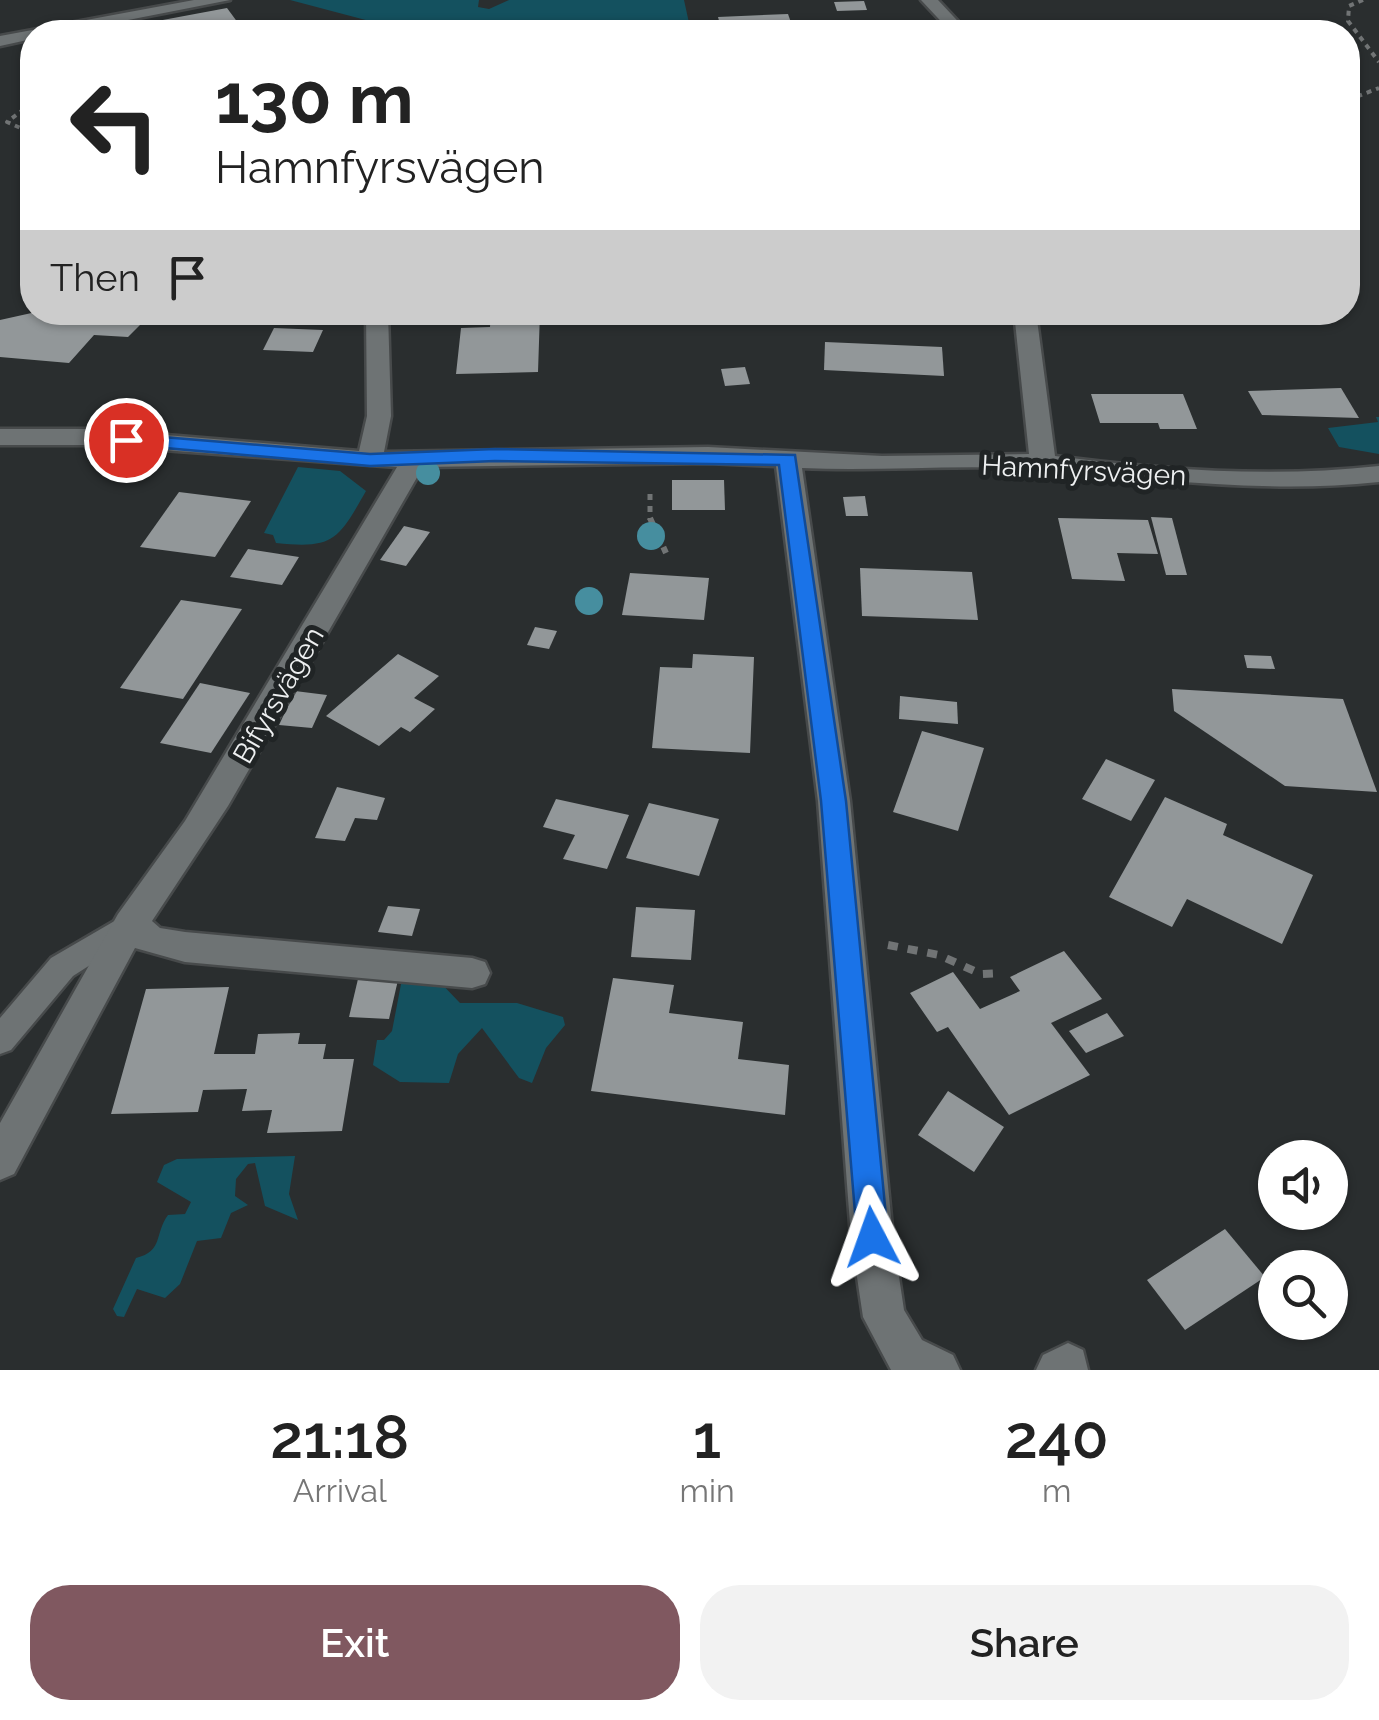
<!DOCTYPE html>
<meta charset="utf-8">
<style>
body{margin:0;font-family:Raleway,sans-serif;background:#f2f2f2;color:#222;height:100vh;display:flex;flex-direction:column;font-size:38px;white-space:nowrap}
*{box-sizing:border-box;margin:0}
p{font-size:32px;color:#767676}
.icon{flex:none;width:55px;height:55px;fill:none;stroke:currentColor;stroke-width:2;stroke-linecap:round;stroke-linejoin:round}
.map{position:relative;height:1370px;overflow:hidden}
.panel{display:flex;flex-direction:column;background:#fff;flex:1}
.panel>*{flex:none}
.banner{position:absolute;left:20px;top:20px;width:1340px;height:305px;border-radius:40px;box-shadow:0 2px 8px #0004;background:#fff;color:#222;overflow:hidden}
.tools{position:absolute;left:1258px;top:1140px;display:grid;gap:20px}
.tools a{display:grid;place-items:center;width:90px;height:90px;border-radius:50%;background:#fff;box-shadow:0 2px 8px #0004;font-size:50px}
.pin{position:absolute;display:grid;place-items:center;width:85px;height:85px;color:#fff;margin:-42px;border:5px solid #fff;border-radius:50%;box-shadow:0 2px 10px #0007}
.me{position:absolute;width:110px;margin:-55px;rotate:356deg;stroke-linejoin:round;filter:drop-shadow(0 0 8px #0008)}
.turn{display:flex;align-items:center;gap:35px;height:210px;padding:0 30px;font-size:45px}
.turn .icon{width:130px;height:130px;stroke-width:2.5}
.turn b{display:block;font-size:70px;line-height:85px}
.then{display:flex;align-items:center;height:95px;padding:0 30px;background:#0003;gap:20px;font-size:38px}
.eta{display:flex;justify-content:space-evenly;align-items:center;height:170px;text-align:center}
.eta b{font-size:60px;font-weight:600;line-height:70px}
.action{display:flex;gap:20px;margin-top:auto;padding:20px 30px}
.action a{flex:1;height:115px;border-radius:40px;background:#805860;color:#fff;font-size:40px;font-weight:600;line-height:115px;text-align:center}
.action a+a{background:#f2f2f2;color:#222}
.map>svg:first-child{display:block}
.green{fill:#14515f}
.building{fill:#929799}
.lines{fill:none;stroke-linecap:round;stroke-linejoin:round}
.lane-casing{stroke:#474a4b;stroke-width:5}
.street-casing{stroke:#474a4b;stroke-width:5}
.path-far3{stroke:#717475;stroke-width:4;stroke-dasharray:5 5;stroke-linecap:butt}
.path-far2{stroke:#717475;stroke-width:5;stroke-dasharray:6 6;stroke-linecap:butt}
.path-far1{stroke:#717475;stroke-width:6;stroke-dasharray:8 8;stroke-linecap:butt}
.path{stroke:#717475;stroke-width:8;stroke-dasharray:10 10;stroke-linecap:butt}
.lane{fill:#6e7374;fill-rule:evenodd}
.street{fill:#6e7374;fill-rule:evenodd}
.tree{fill:#468e9f}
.route{fill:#1a73e8;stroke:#114b97;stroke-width:2.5}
.labels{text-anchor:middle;stroke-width:10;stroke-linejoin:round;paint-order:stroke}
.street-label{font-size:28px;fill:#eef0f1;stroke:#202425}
</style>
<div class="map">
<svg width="1379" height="1370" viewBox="0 0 1379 1370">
<rect width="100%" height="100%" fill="#2a2e2f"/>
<!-- green -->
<g class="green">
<path d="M290,0H479L478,7L489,9L509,0H684L691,32H411Z"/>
<path d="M1376,417H1379V454L1339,447L1328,428L1378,422Z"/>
<path d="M298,467L340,471L366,491C338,540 334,549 276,543L273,535L264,533Z"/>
<path d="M435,977L460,1003H517L563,1017L565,1025L546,1048L532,1083L519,1078L482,1028L458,1054L449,1083L400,1082L373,1065L377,1040H384L392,1031L402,979Z"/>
<path d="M295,1156L289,1194L298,1220L265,1206L255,1163L248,1164L236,1179L235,1196L248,1205L231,1213L221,1238L197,1241L180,1284L165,1298L137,1289L124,1317L117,1316L113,1309L136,1258C164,1251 154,1234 168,1215L185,1214L191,1202L157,1182L164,1165L177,1159Z"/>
</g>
<!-- building -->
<g class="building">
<path d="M864,1L867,10L837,11L834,2Z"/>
<path d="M227,8L241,27L211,32H159L152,22Z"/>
<path d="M788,14L794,31L722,32L718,17Z"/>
<path d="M853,24H916L918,32H854Z"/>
<path d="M36,312H127L149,316L128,337L94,335L69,363L0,357V320Z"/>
<path d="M491,312H540L538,372L456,374L461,328L490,327Z"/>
<path d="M274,328L323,330L313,352L263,350Z"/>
<path d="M825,342L942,347L944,376L824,370Z"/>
<path d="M745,367L750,384L725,386L721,369Z"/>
<path d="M1341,388L1359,418L1262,415L1248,391Z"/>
<path d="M1091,394H1183L1197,429H1160L1158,423H1100Z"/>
<path d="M672,480H724L725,510H672Z"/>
<path d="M179,492L251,501L215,557L140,547Z"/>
<path d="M865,496L868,516H846L843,497Z"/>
<path d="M1151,517L1172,518L1187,575H1166Z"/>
<path d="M1058,518L1148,520L1158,554L1117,553L1125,581L1072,579Z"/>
<path d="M404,526L430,532L406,566L380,560Z"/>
<path d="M248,549L299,557L282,585L230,577Z"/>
<path d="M860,568L972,572L978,620L862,616Z"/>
<path d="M630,573L709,578L704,620L622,615Z"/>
<path d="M181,600L242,609L183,699L120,688Z"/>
<path d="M535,627L557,631L549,649L527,645Z"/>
<path d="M398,654L439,676L414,698L435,709L410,732L401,727L379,746L326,716Z"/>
<path d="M693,654L754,657L750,753L652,748L660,667L692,668Z"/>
<path d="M1244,655L1271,656L1275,669L1247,668Z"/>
<path d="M200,683L250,693L211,753L160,743Z"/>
<path d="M1172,689L1343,699L1377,792L1285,786L1174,711Z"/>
<path d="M295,691L327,695L312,728L279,725Z"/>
<path d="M900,696L957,702L958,724L899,719Z"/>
<path d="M922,731L984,748L958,831L893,812Z"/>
<path d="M1106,759L1155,780L1131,821L1082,799Z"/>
<path d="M337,787L385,798L377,820L355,818L345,841L315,838Z"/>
<path d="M1165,797L1227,824L1223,835L1313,875L1282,944L1187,899L1172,927L1109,897Z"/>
<path d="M556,799L629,815L607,869L563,859L575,835L543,827Z"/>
<path d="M649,803L719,819L699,876L626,858Z"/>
<path d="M388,906L420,909L412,936L378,932Z"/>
<path d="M636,907L695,910L691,960L631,957Z"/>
<path d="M1064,951L1102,999L1051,1023L1090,1075L1009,1115L948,1027L937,1032L910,993L953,972L980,1009L1020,991L1010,977Z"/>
<path d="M613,978L674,985L669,1013L743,1022L738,1059L789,1065L785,1115L591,1091Z"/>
<path d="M358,979L398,980L389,1019L349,1017Z"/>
<path d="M229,987L214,1054H255L258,1034L300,1033L298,1044H326L323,1059H354L342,1131L267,1133L272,1110L242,1111L247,1089L203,1090L198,1112L111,1114L146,989Z"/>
<path d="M1107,1013L1124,1036L1086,1053L1069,1031Z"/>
<path d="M948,1091L1004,1127L974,1172L918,1135Z"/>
<path d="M1225,1229L1265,1277L1185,1330L1147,1280Z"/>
</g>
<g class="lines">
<!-- lane casing -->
<g class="lane-casing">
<path id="lane" d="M130,912L140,915L144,924L140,933L73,976L11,1050L0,1054V1018L51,958Z"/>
</g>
<!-- street casing -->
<g class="street-casing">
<g id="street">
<path d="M194,0H230L67,32H32V39L0,46V36Z"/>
<path d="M921,0H938L968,32H951Z"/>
<path d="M366,312H388L391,416L384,452L708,447L882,456L1029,454L1014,312H1036L1055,456C1162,470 1272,478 1379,466V482C1267,494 1157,479 1045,470C965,463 883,472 802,468L850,801L893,1237L904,1310L922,1340L953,1355L960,1370H891L863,1317L851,1237L818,801L776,466L708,463L423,467L228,806L152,921L160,928L185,932L472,958L485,962L490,973L485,984L472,988L185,962L135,948L14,1174L0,1180V1123L118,914L185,821L397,467L94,445H0V429H94L359,451L367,416Z"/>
<path d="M1068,1343L1083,1350L1088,1370H1036L1043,1355Z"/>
</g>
</g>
<!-- path-far3 -->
<g class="path-far3">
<path d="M1363,0L1349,6L1348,21L1379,62"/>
<path d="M1348,100L1379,88"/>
<path d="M32,103L7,122L32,133"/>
</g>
<!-- path-far2 -->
<path class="path-far2" d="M650,494V520"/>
<!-- path-far1 -->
<path class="path-far1" d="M650,518L666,553"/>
<!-- path -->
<path class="path" d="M888,945L939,955L981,974L1001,973"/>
<!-- lane -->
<use href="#lane" class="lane"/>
<!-- street -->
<use href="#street" class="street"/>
</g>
<!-- trees -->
<g class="tree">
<circle cx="428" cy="473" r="12"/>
<circle cx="651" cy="536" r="14"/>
<circle cx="589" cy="601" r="14"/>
</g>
<!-- route -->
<path class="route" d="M126,434L370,454L495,449L795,455L846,801L888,1237L883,1248L872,1252L861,1248L857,1237L821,801L779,465L495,461L370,466L120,444V435Z"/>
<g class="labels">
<!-- street labels -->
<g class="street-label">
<text transform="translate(1084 470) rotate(3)" y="10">Hamnfyrsvägen</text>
<text transform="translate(278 695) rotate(-60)" y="10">Bifyrsvägen</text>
</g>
</g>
</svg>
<div class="tools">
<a><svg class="icon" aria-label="sound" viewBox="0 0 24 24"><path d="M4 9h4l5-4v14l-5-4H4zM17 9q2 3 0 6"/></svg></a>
<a><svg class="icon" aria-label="search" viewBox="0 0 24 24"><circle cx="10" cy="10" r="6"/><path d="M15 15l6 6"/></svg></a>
</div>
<div class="pin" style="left:126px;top:440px;background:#d93025"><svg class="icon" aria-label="arrive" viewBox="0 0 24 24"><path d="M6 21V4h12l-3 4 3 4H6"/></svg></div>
<svg class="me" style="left:872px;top:1237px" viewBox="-20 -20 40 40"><path d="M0-17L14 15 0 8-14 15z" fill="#1a73e8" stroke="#fff" stroke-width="4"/></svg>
<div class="banner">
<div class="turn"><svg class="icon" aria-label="left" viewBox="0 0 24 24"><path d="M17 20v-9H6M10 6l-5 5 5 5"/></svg><div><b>130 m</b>Hamnfyrsvägen</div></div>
<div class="then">Then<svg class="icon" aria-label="arrive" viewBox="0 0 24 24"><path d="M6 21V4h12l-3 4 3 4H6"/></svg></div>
</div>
</div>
<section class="panel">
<div class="eta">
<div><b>21:18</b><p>Arrival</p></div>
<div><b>1</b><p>min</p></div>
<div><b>240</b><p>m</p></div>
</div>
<div class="action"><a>Exit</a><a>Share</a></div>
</section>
